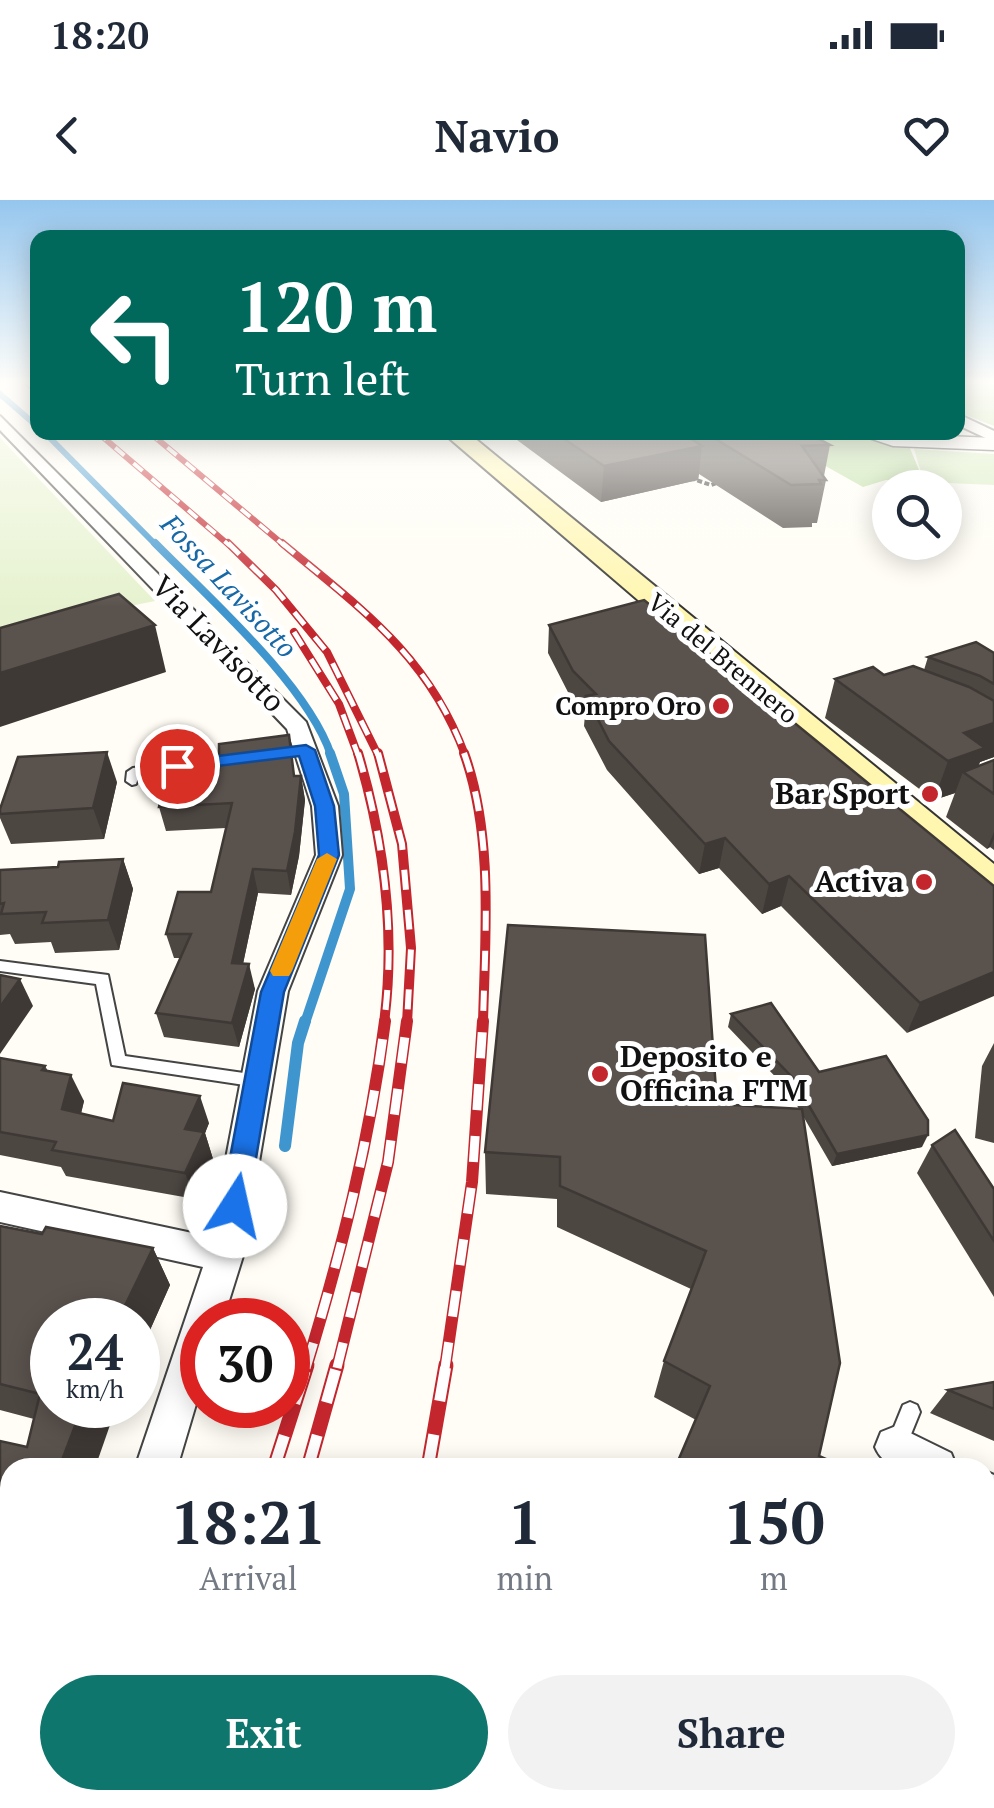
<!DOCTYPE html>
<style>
body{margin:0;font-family:"PT Serif",serif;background:#f2f2f3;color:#1f2937;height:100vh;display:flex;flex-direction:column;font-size:38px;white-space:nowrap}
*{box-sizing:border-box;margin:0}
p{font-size:32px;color:#747a83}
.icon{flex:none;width:55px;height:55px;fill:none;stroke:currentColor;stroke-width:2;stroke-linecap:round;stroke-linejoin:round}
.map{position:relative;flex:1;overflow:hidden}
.side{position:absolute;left:0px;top:1258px;width:995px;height:352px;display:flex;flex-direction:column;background:#fff;border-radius:30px 30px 0 0;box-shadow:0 5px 25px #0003}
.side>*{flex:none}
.top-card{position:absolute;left:30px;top:30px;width:935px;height:210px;border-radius:20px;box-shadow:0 5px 25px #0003;background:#00695c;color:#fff;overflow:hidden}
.controls{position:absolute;left:872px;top:270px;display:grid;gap:20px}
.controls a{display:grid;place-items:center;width:90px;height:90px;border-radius:50%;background:#fff;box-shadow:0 5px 25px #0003;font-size:50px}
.speed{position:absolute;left:30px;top:1098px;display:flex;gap:20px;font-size:50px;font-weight:700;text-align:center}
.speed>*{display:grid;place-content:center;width:130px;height:130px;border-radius:50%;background:#fff;box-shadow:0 5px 25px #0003;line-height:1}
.speed small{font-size:25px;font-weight:400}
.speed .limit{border:15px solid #d22;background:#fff;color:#111}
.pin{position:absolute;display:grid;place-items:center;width:85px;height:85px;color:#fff;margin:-42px;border:5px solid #fff;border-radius:50%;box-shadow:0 2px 10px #0007}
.me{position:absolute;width:110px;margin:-55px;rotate:10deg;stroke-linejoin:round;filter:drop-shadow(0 0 8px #0008)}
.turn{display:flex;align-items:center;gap:35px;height:210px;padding:0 40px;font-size:45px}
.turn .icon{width:130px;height:130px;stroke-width:2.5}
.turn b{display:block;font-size:70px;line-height:85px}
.eta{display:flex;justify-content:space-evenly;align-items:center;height:170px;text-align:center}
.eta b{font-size:60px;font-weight:600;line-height:70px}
.action{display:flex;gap:20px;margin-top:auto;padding:20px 40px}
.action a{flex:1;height:115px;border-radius:60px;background:#0f766e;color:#fff;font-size:40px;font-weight:600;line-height:115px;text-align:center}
.action a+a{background:#f2f2f3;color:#1f2937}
.status{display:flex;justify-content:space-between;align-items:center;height:70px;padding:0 50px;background:#fff;direction:ltr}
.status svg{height:28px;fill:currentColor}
header{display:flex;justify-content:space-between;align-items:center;height:130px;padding:0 40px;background:#fff;font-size:45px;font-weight:600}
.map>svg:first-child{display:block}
.green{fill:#d5ebbd}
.forest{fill:#b9dc9c}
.pitch{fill:#e6f2cf}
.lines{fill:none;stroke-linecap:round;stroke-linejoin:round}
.stream-far3{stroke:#3f96cf;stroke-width:6}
.stream-far2{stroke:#3f96cf;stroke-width:8}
.stream-far1{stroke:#3f96cf;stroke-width:10}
.stream{stroke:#3f96cf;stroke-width:12}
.service-casing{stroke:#444;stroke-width:4}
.minor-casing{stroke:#444;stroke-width:4}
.tertiary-casing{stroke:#444;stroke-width:3}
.secondary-casing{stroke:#333;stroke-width:4}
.path{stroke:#333;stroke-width:4;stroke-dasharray:5 2.5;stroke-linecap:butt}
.service{fill:#fff;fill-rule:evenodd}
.minor{fill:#fff;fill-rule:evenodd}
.tertiary{fill:#fff;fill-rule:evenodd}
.secondary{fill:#fff6b0;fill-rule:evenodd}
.rail-far4-casing{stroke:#c4262e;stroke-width:6}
.rail-far3-casing{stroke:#c4262e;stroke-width:8}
.rail-far2-casing{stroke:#c4262e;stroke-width:10}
.rail-far1-casing{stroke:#c4262e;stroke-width:12}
.rail-casing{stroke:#c4262e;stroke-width:15}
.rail-far4{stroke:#fff;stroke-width:4;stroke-dasharray:12;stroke-linecap:butt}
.rail-far3{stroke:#fff;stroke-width:5;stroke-dasharray:16;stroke-linecap:butt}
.rail-far2{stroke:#fff;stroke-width:6;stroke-dasharray:20;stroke-linecap:butt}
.rail-far1{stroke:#fff;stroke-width:9;stroke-dasharray:26;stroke-linecap:butt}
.rail{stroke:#fff;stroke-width:11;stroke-dasharray:34;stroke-linecap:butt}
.wall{fill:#4d4742}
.shaded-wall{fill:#3f3936}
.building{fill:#5a524d;stroke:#3f3936;stroke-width:2.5}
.route{fill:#1a73e8;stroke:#114b97;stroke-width:2.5}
.slow{fill:#f59e0b}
.poi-dot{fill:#c4262e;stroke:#fff;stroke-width:4}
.labels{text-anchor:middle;stroke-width:10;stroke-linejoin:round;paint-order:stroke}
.far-street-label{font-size:25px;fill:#111;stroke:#fff}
.far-poi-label{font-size:25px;font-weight:bold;fill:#111;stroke:#fff;text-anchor:end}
.far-water-label{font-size:28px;font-style:italic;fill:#1768a6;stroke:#fff}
.street-label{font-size:30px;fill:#111;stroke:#fff}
.poi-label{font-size:30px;font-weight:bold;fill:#111;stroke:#fff;text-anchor:end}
</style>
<div class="status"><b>18:20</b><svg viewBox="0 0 49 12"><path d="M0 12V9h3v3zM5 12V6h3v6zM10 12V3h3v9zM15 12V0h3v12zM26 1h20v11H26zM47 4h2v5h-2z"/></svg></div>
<header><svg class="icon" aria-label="back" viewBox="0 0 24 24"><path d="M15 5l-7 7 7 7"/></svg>Navio<svg class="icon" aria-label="heart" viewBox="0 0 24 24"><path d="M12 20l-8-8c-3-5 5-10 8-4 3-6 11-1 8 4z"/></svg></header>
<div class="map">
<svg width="994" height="1608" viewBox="0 0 994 1608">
<rect width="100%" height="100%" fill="#fffdf5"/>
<!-- green -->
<path class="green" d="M914,249L994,254V285L924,282Z"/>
<!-- forest -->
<g class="forest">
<path d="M958,182H994V226L958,212Z"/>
<path d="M743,233H848L851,237L909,246L924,282L886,280L863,287L788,245Z"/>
</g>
<!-- pitch -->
<path class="pitch" d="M0,238L155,401L0,432Z"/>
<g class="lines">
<!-- stream-far3 -->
<g class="stream-far3">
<path d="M0,194L38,227"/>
<path d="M44,232L157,346"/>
</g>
<!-- stream-far2 -->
<path class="stream-far2" d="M155,343C208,397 307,484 331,555"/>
<!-- stream-far1 -->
<path class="stream-far1" d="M305,823L350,689L344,594L330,553"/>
<!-- stream -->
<path class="stream" d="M285,946L298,843L305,821"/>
<!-- service casing -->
<g class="service-casing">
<g id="service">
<path d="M482,232H500L461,241L457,239Z"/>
<path d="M237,555L241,556V562L139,575L136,584L132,585L126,581L127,572L133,568Z"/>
<path d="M0,761L108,775L125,856L257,875L263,877L265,881L263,885L257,887L112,865L96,784L0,771Z"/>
<path d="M910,1202L917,1205L920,1212L903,1254L896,1257L889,1254L886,1247L903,1205Z"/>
</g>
</g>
<!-- minor casing -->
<g class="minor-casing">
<g id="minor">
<path d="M958,214L994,231V242L958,225Z"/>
<path d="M0,216L306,522L338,606L342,655L288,791L243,1056L223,1120H202V1184L177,1268H135L203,1067L0,1022V992L211,1037L258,791L316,655L312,606L287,529L0,230Z"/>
<path d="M896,1226L951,1253L957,1268C926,1268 888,1278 875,1247L881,1232Z"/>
<path d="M985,1271L994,1275V1318L985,1314Z"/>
</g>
</g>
<!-- tertiary casing -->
<g class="tertiary-casing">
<path id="tertiary" d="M851,232L994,238V250L893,246Z"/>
</g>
<!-- secondary casing -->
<g class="secondary-casing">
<g id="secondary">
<path d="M442,232H467L994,664V697L980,693Z"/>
<path d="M10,1575V1600H94L98,1608H2L0,1597Z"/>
</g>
</g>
<!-- path -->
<path class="path" d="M707,266L722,269L732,277L711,285L687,277L693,268Z"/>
<!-- service -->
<use href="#service" class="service"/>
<!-- minor -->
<use href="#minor" class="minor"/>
<!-- tertiary -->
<use href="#tertiary" class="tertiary"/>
<!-- secondary -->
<use href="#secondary" class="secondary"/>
<!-- rail-far4 casing -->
<g class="rail-far4-casing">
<g id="rail-far4">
<path d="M26,182L38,192"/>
<path d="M97,232L230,346"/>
<path d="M149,232L285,346"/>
</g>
</g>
<!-- rail-far3 casing -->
<g class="rail-far3-casing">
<g id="rail-far3">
<path d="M228,343L276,390L327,452L378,555"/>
<path d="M282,343C361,409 428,455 465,555"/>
<path d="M294,432L339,504L358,555"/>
</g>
</g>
<!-- rail-far2 casing -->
<g class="rail-far2-casing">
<g id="rail-far2">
<path d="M358,553C384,641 396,731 384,823"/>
<path d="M378,553L402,644L411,748L407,823"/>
<path d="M464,553C494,636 485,736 483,823"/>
</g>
</g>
<!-- rail-far1 casing -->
<g class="rail-far1-casing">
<g id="rail-far1">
<path d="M306,1168C341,1053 370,940 385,821"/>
<path d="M337,1168L388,962L407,821"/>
<path d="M445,1168L472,982L483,821"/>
</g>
</g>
<!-- rail casing -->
<g class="rail-casing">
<g id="rail">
<path d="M274,1268L307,1165"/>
<path d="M308,1268L337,1165"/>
<path d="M428,1268L446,1165"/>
<path d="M160,1608L162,1600"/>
<path d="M212,1608L215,1600"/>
<path d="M365,1608L367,1600"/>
</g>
</g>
<!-- rail-far4 -->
<use href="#rail-far4" class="rail-far4"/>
<!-- rail-far3 -->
<use href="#rail-far3" class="rail-far3"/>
<!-- rail-far2 -->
<use href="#rail-far2" class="rail-far2"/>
<!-- rail-far1 -->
<use href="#rail-far1" class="rail-far1"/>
<!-- rail -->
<use href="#rail" class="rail"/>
</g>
<!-- wall -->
<g class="wall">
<path d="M513,232H806L830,245L824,276L826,280L817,323H812V327L783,328L699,274L698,280L601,302L513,237Z"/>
<path d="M549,425L994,686L907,833L781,706L762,714L719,668L699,674L607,570L584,526L585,514L572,500L548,453Z"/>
<path d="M994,453V557L980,562L978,566L994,560V650L990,647L987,649L946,617L955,593L934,600L825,518L835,479L924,470L928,457Z"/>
<path d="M295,576H301L305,600L299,656L291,695L258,693L243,764L255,789L239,847L164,837L156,813L180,758H174L166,734L211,692L226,628L166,631L159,607Z"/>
<path d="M117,582L104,639L11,644L0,618V609Z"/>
<path d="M123,659L133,689L119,750L55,753L51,742L15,744L10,734L0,735V670L58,667Z"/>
<path d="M731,814L819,872L922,947L832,966L803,916L840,1163L696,1220L654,1197L664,1161L691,1089L557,1027V999L486,994L485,952L717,904L799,909L788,890L728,827Z"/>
<path d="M994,843V943L975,938L982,866Z"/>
<path d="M0,858L45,866L48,871L84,901L81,913L113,921L209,923L205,933L213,959L195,999L66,976L61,967L0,955Z"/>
<path d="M932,945L994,989V1097L917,973Z"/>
<path d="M0,1026L42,1034L153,1048L170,1085L138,1157V1120L117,1205L10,1268V1469L2,1485L0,1484V1241L27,1247L34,1219L0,1210Z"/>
<path d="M994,1182V1241L930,1213L948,1190Z"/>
<path d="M992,1319L994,1608H929L931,1600H985L986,1325Z"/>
</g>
<!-- shaded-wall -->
<g class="shaded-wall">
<path d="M702,246L698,280L601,302L604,266Z"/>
<path d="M155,425L166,472L0,527V473Z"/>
<path d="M994,523V557L980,562L973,579L963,572L955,593L934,600L948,561L964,533Z"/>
<path d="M107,552L117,582L104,639L93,608Z"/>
<path d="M301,576L305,600L299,656L291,695L287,671Z"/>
<path d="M994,632V639L990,647L987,649Z"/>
<path d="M725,638L719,668L699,674L705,644Z"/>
<path d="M123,659L133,689L119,750L108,720Z"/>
<path d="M253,669L258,693L238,787L232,763Z"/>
<path d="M789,676L781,706L762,714L769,684Z"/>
<path d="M249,764L255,789L239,847L232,823Z"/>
<path d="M994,772V796L907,833L920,803Z"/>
<path d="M20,779L33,806L0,854V807Z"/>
<path d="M71,875L84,901L76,935L62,909Z"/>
<path d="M200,896L209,923L205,933L213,959L195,999L185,973V929Z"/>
<path d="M928,935L922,947L832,966L837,954Z"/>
<path d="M153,1048L170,1085L138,1157V1120H118Z"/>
<path d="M83,1205H117L95,1268H59Z"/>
<path d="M10,1386V1469L2,1485L0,1484V1404Z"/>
</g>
<!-- building -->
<g class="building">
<path d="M554,232H681L702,246L604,266Z"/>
<path d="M704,232H806L830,245L802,246L826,280H819L821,284L791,285Z"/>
<path d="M119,394L155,425L0,473V428Z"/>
<path d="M644,400L994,686V772L920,803L789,676L769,684L725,638L705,644L609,541L586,496L596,494L573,471L549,425Z"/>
<path d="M976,442L994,453V484L980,476L928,457Z"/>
<path d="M913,466L969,487L994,501V523L964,533L985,548L948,561L835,479L873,467L884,475Z"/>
<path d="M289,535L294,576H301L295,632L287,671L253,669L232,763L249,764L232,823L156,813L191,734H166L178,692H211L232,603L159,607L166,573L219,570V544Z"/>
<path d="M107,552L93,608L0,614V609L18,557Z"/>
<path d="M994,560V594L963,572Z"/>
<path d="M123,659L108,720L42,723L46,712L1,714L4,703L0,704V670L58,667L59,662Z"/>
<path d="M508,725L705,735L717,904L802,909L840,1163L819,1256L846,1268H675L710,1186L664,1161L706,1051L560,986V957L485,952Z"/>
<path d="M0,775L20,779L0,807Z"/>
<path d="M771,803L819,872L886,856L928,920V935L837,954L793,878L731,814Z"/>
<path d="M0,858L45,866L42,870L71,875L62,909L113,921L123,883L200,896L185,929L204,932L185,973L52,950L56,942L0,932Z"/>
<path d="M955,930L994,989V1041L932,945Z"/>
<path d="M0,1026L42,1034L46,1027L153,1048L118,1120H52V1205H83L59,1268H10V1386L0,1404V1241L27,1247L40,1194L0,1184Z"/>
<path d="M994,1182V1209L948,1190Z"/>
<path d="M992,1319L994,1320V1608H962L963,1600H985V1325L991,1327Z"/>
</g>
<!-- sky -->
<linearGradient id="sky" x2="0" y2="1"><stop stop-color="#95c6ee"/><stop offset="0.45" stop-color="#fffefa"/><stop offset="1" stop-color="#fffefa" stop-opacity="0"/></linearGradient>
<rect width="994" height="407" fill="url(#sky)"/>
<!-- route -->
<path class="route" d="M306,545L315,550L334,606L339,655L284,792L248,1006L244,1014L235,1017L225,1014L221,1006L261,792L319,655L315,606L299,556L177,571L168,566L177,561Z"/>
<!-- slow -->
<path class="slow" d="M327,653L337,659L292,771L289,776H273L270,771L317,659Z"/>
<!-- markers -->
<g class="poi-dot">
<circle cx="721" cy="506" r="10"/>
<circle cx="930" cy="594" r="10"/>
<circle cx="924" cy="682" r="10"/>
<circle cx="600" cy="874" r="10"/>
</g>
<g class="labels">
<!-- far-street labels -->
<g class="far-street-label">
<text transform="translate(723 458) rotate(40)" y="9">Via del Brennero</text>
</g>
<!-- far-poi labels -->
<g class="far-poi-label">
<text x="701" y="515">Compro Oro</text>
</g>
<!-- far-water labels -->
<g class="far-water-label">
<text transform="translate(229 386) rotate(47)" y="10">Fossa Lavisotto</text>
</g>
<!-- street labels -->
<g class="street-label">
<text transform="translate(218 444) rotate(46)" y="10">Via Lavisotto</text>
</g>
<!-- poi labels -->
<g class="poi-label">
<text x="910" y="604">Bar Sport</text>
<text x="904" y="692">Activa</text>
<text x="620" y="867" text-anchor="start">Deposito e<tspan x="620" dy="34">Officina FTM</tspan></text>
</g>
</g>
</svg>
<div class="controls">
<a><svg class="icon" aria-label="search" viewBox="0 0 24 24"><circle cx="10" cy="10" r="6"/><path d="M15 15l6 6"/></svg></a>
</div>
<div class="speed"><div>24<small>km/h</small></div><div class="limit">30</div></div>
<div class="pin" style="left:177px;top:566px;background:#d93025"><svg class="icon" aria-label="arrive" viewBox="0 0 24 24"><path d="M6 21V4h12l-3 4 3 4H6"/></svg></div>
<svg class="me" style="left:235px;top:1006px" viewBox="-20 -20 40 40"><circle r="19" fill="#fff"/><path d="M0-13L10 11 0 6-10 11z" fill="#1a73e8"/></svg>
<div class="top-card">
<div class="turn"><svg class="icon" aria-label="left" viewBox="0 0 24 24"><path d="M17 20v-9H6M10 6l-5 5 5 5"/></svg><div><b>120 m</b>Turn left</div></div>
</div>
<section class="side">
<div class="eta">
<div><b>18:21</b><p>Arrival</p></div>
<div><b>1</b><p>min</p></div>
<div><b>150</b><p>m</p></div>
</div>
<div class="action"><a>Exit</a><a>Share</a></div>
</section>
</div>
